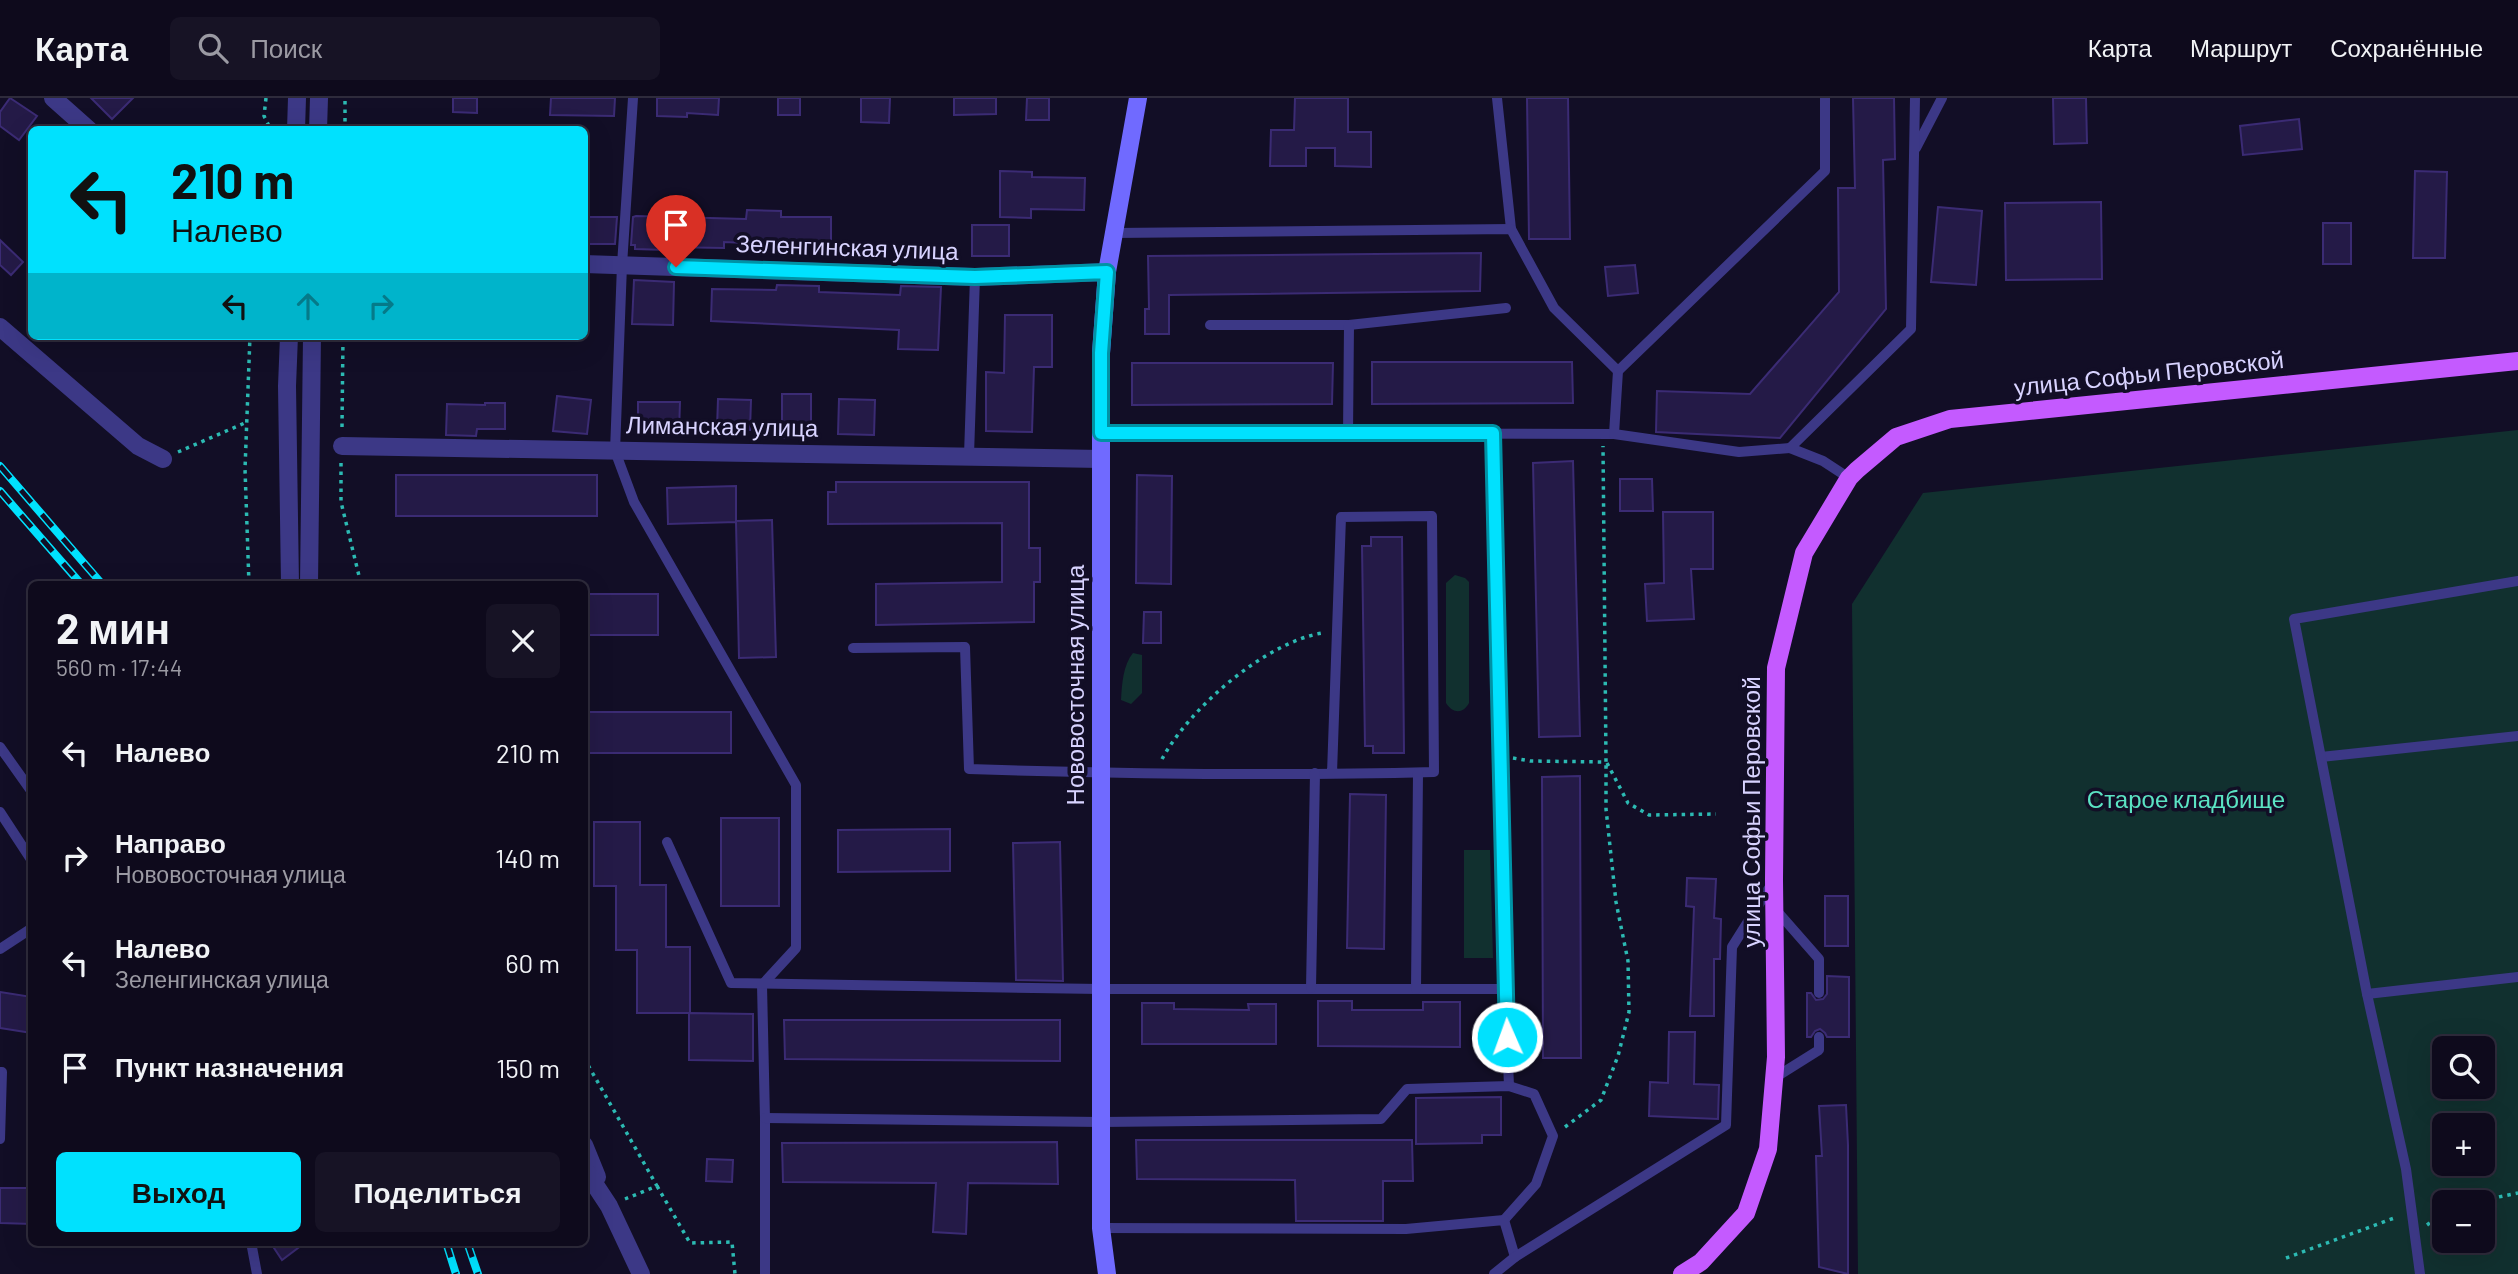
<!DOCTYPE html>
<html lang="ru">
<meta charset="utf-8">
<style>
body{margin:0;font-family:Barlow,sans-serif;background:#171325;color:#f1f3f6;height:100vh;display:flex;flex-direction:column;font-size:26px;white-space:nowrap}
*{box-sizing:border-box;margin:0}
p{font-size:23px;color:#9b9aa3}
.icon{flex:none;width:38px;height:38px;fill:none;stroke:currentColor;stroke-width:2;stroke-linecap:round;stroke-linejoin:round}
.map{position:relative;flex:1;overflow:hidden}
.sheet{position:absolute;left:28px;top:483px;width:560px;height:665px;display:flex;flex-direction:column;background:#0e0a1c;border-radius:10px;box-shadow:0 7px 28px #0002,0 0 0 2px #2e2b3b}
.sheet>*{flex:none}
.guide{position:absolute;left:28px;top:28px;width:560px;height:214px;border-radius:10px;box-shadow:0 7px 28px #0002,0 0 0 2px #2e2b3b;background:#00e1fe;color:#111;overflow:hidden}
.fabs{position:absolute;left:2432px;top:938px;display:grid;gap:14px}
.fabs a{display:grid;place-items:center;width:63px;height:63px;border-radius:10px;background:#0e0a1c;box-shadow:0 7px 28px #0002,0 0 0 2px #2e2b3b;font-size:35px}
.pin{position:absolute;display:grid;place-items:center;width:60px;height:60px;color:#fff;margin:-72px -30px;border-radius:50% 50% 50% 0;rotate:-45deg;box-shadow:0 0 7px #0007}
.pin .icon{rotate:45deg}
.me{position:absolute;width:77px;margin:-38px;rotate:358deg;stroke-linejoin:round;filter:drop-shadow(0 0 5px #0008)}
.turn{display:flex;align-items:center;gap:24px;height:147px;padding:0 28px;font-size:32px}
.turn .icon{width:91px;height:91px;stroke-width:2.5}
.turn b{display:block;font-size:49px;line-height:60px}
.lanes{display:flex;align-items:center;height:66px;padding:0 28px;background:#0003;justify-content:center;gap:35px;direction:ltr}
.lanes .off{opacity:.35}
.round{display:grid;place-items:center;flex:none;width:74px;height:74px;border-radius:10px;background:#171325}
.overview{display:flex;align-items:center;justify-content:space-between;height:119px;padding:0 28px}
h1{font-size:42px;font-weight:700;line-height:52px}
.primary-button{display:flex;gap:14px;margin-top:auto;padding:14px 28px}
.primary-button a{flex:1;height:80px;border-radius:10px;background:#00e1fe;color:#111;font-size:28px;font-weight:700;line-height:80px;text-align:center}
.primary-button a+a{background:#171325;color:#f1f3f6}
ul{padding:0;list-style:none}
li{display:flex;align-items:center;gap:21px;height:105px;padding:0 28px}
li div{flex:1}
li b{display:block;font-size:26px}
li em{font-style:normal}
header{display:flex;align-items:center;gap:42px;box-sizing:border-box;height:98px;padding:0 35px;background:#0e0a1c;border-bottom:2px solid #2e2b3b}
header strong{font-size:33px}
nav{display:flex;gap:38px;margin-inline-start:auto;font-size:24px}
.search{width:490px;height:63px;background:#171325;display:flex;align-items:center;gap:18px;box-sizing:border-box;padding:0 24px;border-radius:10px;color:#9b9aa3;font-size:26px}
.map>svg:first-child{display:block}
.green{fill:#11302f;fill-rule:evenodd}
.building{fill:#241a47;stroke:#3b2b74;stroke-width:2}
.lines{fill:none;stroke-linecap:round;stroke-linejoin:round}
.path{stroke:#2cbab3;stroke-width:3.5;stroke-dasharray:3.5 5;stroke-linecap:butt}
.service{stroke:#3c3886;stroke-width:10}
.minor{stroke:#3c3886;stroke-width:18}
.tertiary{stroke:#3c3886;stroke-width:18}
.secondary{stroke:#706aff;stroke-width:18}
.primary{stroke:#c45aff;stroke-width:18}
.rail-casing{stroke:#00e1fe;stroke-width:8}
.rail{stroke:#120e26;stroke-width:5;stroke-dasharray:16;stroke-linecap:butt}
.route-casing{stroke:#0092a5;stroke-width:18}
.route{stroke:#00e1fe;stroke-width:12}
.labels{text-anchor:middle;stroke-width:7;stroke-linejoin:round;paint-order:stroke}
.street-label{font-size:24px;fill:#d8d3ff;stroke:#120e26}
.park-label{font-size:24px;fill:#5be3c3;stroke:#120e26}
</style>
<header>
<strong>Карта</strong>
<div class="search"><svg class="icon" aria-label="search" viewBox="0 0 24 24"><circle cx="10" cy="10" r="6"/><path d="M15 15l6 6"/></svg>Поиск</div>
<nav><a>Карта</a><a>Маршрут</a><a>Сохранённые</a></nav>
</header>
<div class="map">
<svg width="2518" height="1176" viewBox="0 0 2518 1176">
<rect width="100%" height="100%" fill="#120e26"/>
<!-- green -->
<g class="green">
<path d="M2518,332V1176H1858L1852,506L1923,395ZM2445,950H2483V989H2445ZM2445,1027H2483V1066H2445ZM2445,1104H2483V1143H2445Z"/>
<path d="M1455,477L1465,480L1469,484V605C1463,616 1453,616 1446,605V485Z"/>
<path d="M1133,555L1142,557V595L1131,606L1121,602C1122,586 1123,567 1133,555Z"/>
<path d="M1464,752H1490L1493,860H1464Z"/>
</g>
<!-- building -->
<g class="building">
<path d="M10,0L37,18L19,42L0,28V14Z"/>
<path d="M91,0H133L112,21Z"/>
<path d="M453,0H477V15L453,14Z"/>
<path d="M551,0H615L614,18L550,17Z"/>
<path d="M657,0H719L718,17L687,15V19L657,18Z"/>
<rect x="778" y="0" width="22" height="17"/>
<path d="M861,0H890L889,25L861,24Z"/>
<path d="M954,0H996V16L954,17Z"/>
<path d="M1027,0H1049V22H1026Z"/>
<path d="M1295,0H1348V34H1371V69L1335,68V50H1306V68H1270L1271,32H1294Z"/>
<path d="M1527,0H1568L1570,141H1529Z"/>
<path d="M1853,0H1894L1895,61L1883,62L1886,211L1780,340L1656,334L1657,293L1750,296L1839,194L1838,90H1855Z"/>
<path d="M2053,0H2086L2087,45L2054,46Z"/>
<path d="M2299,21L2302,51L2243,57L2240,28Z"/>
<path d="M1000,73L1032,74V79L1085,80L1084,112L1031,111V120L1000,119Z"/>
<path d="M2415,73L2447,74L2445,160H2413Z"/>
<path d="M2101,104L2102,181L2006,182L2005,105Z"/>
<path d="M1938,109L1982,113L1976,187L1931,184Z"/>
<path d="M747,112L781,113V119H831V149L724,144V150L666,149V152L635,151V147H631L633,119L636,118L746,121Z"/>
<path d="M584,119H617L615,146H584Z"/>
<rect x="2323" y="125" width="28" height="41"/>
<rect x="972" y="127" width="37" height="31"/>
<path d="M0,142L23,164L11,177L0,167Z"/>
<path d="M1481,155L1480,193L1169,197V236H1145V211H1149L1148,158Z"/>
<path d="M1635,167L1638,195L1608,198L1605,169Z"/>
<path d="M634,182L674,184L673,227L632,226Z"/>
<path d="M777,187L819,188V194L900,197L901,188L941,189L938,252L898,251L899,232L711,223L712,191L776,192Z"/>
<path d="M1005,217H1052V269H1034L1032,334L986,333V274L1004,275Z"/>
<path d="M1372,264H1572L1573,305L1372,306Z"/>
<path d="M1132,265H1333L1332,306L1132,307Z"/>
<path d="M782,296H811V339L782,340Z"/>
<path d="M557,298L591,302L587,336L553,333Z"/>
<path d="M718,301L751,302L750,332L717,331Z"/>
<path d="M839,301L875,302L874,337L838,336Z"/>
<path d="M638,304H680L679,334H638Z"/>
<path d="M485,305H505V331H477L476,338L446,337L447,306L485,307Z"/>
<path d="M1573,363L1580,638L1539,639L1533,365Z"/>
<rect x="396" y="377" width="201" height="41"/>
<path d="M1137,377L1172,378L1171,486L1136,485Z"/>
<path d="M1620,381H1652L1653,413H1620Z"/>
<path d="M836,384H1029V450H1040V484H1034V524L876,527V486L1002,484V425L828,426V394H836Z"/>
<path d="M736,388V423L772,422L776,559L739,560L736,424L668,426L667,390Z"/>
<path d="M1663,414H1713V471H1691L1694,521L1647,523L1645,486L1664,485Z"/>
<path d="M1371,439H1402L1404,655H1373V648H1365L1362,448H1371Z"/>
<rect x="584" y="496" width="74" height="41"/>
<path d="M1144,514H1161V545H1143Z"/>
<rect x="584" y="614" width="147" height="41"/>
<path d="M1580,678L1581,960H1543L1542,679Z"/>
<path d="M1350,696L1386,697L1384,851L1347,850Z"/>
<rect x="721" y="720" width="58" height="88"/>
<path d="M594,724H640V787H666V849H690V915H637V852H616V788H594Z"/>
<path d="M950,731V773L838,774V732Z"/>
<path d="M1060,744L1063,883L1016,882L1013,745Z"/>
<path d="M1687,780L1716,781L1714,820L1721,821L1720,861H1714V918H1690L1694,809L1686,808Z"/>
<rect x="1825" y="798" width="23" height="50"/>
<path d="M1827,878L1849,879V939H1827L1825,935L1820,931L1815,933L1811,939H1807V895H1811L1816,902L1823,901L1827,896Z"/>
<path d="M0,894L32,899V935L0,930Z"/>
<path d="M1318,903H1352V912H1423V904H1460V949L1318,948Z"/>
<path d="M1142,905H1174V911L1249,912L1248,906H1276V946H1142Z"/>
<path d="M689,915L753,916V963L689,962Z"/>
<path d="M784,922H1060V963L785,961Z"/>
<path d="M1669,934H1695L1694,986L1719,987L1718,1021L1649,1018L1650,984L1668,985Z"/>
<path d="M1501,999V1037H1482V1045L1416,1046V1000Z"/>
<path d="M1846,1007L1848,1047V1176L1819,1169L1816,1058H1822L1819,1008Z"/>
<path d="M1136,1042H1412L1413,1083H1383V1123H1296L1295,1082L1137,1081Z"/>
<path d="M1057,1044L1058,1086L968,1085L966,1136L933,1134L936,1085L783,1084L782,1045Z"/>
<path d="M707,1061L733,1062L732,1084L706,1083Z"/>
<path d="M0,1090H32V1126L0,1125Z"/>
<path d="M270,1144H306L282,1162Z"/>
</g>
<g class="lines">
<!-- path -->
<g class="path">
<path d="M266,0L264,18L271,32"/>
<path d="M345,32V0"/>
<path d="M342,329L343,238"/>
<path d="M178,354L247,324"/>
<path d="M341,365V404L361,486"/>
<path d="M249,486L245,371L250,238"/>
<path d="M1513,660L1530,663L1606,664L1603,348"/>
<path d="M1162,661C1189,611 1264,545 1322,535"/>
<path d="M1607,665L1628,705L1649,717L1716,716"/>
<path d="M584,960L657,1088L625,1101"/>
<path d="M1565,1029L1601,1002L1618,958L1629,914L1628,863L1616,804L1606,711V664"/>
<path d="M657,1088L690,1145L732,1144L735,1176"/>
<path d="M2474,1104L2518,1095"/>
<path d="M2427,1127L2445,1113"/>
<path d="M2286,1160L2397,1119"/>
</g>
<!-- service -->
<g class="service">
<path d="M633,0L622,167L615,353L634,404L796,687V850L762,887L765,1020V1176"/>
<path d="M1497,0L1511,131"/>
<path d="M1916,50L1942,0"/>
<path d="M1114,135L1511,131L1554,210L1618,273"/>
<path d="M1210,227H1349L1506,210"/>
<path d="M1101,335L1614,336"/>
<path d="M1348,336L1349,227"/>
<path d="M1790,350L1739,354L1614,336L1618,273L1825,73V0"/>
<path d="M969,357L975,179"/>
<path d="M1849,380L1823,363L1790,350L1911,231L1915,0"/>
<path d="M853,550L965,549L969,671C1124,676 1279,678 1434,674L1432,418L1341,419L1332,675"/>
<path d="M0,649L32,694"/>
<path d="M2321,659L2518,638"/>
<path d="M0,714L32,763"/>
<path d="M667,744L731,885L1100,891H1505L1497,427L1493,336"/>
<path d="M1776,812L1819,861V895"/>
<path d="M0,851L32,830"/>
<path d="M1311,890L1315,675"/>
<path d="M1416,891L1418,675"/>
<path d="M1505,891L1509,988"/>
<path d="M2367,896L2518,879"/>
<path d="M0,974H2L0,1041"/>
<path d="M1776,979L1819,952V939"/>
<path d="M765,1020L1101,1024L1381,1021L1407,991L1509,988L1534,996L1553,1038L1536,1086L1504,1122"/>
<path d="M1101,1130L1406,1131L1504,1122L1515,1159"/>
<path d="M251,1144L257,1176"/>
<path d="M1494,1176L1515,1159L1726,1027L1732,849L1773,784"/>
<path d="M2420,1176L2406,1071L2367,896L2294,521L2518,483"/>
</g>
<!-- minor -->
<g class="minor">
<path d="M53,0L89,32"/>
<path d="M584,166L975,179L1107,174"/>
<path d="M0,229L138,348L163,361"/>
<path d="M342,348L1101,361"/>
</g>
<!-- tertiary -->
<g class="tertiary">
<path d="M296,32L297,0"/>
<path d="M318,32L319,0"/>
<path d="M289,238L287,288L290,486"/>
<path d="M309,486L312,238"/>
<path d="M584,1047L597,1079"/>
<path d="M584,1070L609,1108L641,1176"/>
</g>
<!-- secondary -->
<path class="secondary" d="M1107,1176L1101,1130V255L1107,174L1138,0"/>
<!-- primary -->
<path class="primary" d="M1682,1176L1701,1164L1746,1115L1768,1051L1776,959L1774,782L1776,570L1804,455L1849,380L1857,372L1896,339L1950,321L2518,263"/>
<!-- rail casing -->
<g class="rail-casing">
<g id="rail">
<path d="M0,368L102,486"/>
<path d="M0,393L81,486"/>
<path d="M446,1144L456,1176"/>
<path d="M467,1144L478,1176"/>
</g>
</g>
<!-- rail -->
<use href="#rail" class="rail"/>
</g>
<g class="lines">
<!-- route casing -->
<g class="route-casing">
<path id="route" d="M676,169L975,179L1107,174L1101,255V335H1493L1507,939"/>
</g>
<!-- route -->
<use href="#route" class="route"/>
</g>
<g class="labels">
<!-- street labels -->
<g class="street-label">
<text transform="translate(847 150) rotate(2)" y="8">Зеленгинская улица</text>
<text transform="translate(2149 276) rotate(-6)" y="8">улица Софьи Перовской</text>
<text transform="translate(722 329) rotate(1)" y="8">Лиманская улица</text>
<text transform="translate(1076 587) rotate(-90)" y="8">Нововосточная улица</text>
<text transform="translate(1752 714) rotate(-90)" y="8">улица Софьи Перовской</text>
</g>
<!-- park labels -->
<g class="park-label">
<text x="2186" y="710">Старое кладбище</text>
</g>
</g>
</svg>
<div class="fabs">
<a><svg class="icon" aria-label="search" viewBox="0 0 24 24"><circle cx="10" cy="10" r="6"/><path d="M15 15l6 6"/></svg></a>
<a>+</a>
<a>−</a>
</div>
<div class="pin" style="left:676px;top:169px;background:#d93025"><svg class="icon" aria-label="arrive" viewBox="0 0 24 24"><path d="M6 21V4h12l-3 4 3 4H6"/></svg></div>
<svg class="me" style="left:1507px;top:939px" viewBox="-20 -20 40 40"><circle r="17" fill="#00e1fe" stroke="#fff" stroke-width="3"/><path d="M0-11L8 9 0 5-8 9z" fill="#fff"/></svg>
<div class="guide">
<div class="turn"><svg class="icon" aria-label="left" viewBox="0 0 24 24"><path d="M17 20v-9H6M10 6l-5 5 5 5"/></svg><div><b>210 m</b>Налево</div></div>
<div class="lanes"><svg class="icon" aria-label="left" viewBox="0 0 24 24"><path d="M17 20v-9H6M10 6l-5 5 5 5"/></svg><svg class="icon off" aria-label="ahead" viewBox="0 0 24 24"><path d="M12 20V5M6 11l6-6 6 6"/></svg><svg class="icon off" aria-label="right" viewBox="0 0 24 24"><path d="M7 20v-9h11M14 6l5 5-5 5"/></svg></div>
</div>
<section class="sheet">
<div class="overview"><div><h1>2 мин</h1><p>560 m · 17:44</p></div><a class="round"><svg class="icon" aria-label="close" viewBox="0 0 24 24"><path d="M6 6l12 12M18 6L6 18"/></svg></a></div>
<ul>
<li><svg class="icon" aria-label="left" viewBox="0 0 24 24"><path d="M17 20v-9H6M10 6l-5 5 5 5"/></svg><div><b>Налево</b></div><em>210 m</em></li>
<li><svg class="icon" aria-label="right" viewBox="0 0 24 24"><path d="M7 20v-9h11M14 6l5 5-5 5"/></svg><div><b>Направо</b><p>Нововосточная улица</p></div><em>140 m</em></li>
<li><svg class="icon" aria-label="left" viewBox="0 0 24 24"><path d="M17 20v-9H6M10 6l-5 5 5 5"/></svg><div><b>Налево</b><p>Зеленгинская улица</p></div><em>60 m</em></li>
<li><svg class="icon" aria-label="arrive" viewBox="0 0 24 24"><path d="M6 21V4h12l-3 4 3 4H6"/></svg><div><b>Пункт назначения</b></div><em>150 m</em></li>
</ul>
<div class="primary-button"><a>Выход</a><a>Поделиться</a></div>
</section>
</div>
